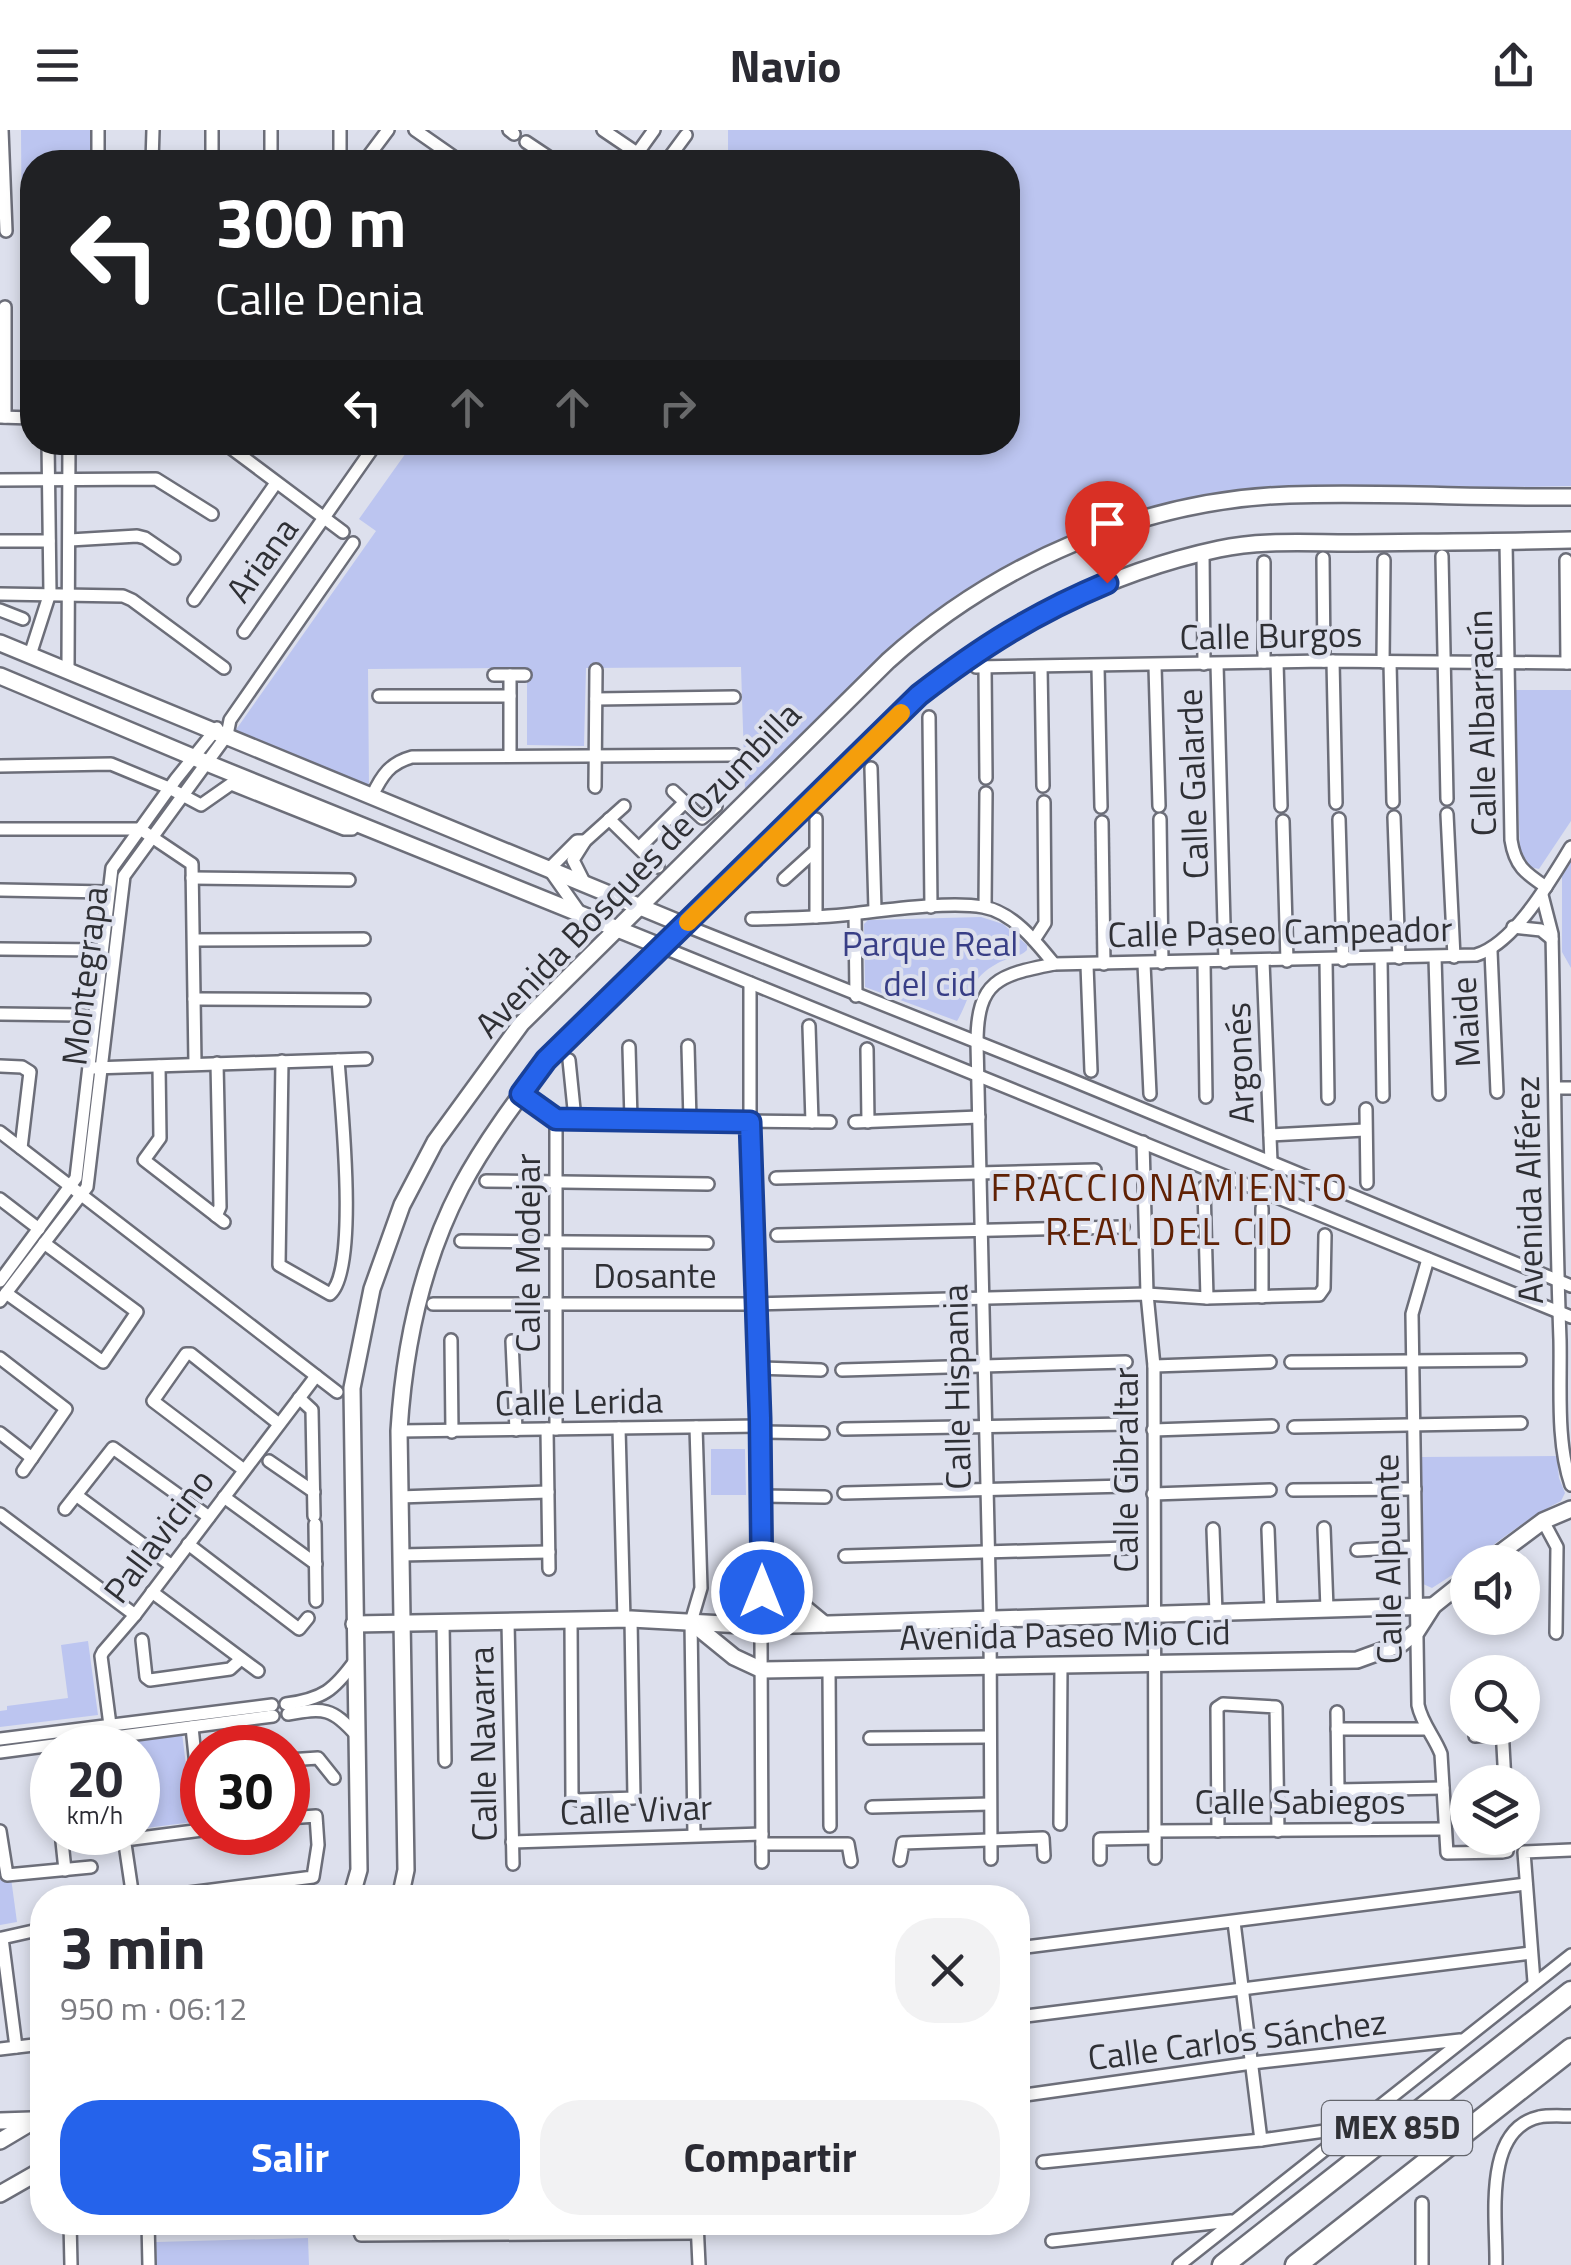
<!DOCTYPE html>
<html lang="es">
<meta charset="utf-8">
<style>
body{margin:0;font-family:"Titillium Web",sans-serif;background:#f2f2f3;color:#2b2b33;height:100vh;display:flex;flex-direction:column;font-size:38px;white-space:nowrap}
*{box-sizing:border-box;margin:0}
p{font-size:32px;color:#7c7c81}
.icon{flex:none;width:55px;height:55px;fill:none;stroke:currentColor;stroke-width:2;stroke-linecap:round;stroke-linejoin:round}
.map{position:relative;flex:1;overflow:hidden}
.side{position:absolute;left:30px;top:1755px;width:1000px;height:350px;display:flex;flex-direction:column;background:#fff;border-radius:40px;box-shadow:0 5px 15px #0003}
.side>*{flex:none}
.top-card{position:absolute;left:20px;top:20px;width:1000px;height:305px;border-radius:40px;box-shadow:0 5px 15px #0003;background:#202124;color:#fff;overflow:hidden}
.buttons{position:absolute;left:1450px;top:1415px;display:grid;gap:20px}
.buttons a{display:grid;place-items:center;width:90px;height:90px;border-radius:50%;background:#fff;box-shadow:0 5px 15px #0003;font-size:50px}
.speed{position:absolute;left:30px;top:1595px;display:flex;gap:20px;font-size:50px;font-weight:700;text-align:center}
.speed>*{display:grid;place-content:center;width:130px;height:130px;border-radius:50%;background:#fff;box-shadow:0 5px 15px #0003;line-height:1}
.speed small{font-size:25px;font-weight:400}
.speed .limit{border:15px solid #d22;background:#fff;color:#111}
.pin{position:absolute;display:grid;place-items:center;width:85px;height:85px;color:#fff;margin:-102px -42px;border-radius:50% 50% 50% 0;rotate:-45deg;box-shadow:0 0 10px #0007}
.pin .icon{rotate:45deg}
.me{position:absolute;width:110px;margin:-55px;rotate:0deg;stroke-linejoin:round;filter:drop-shadow(0 0 8px #0008)}
.turn{display:flex;align-items:center;gap:35px;height:210px;padding:0 30px;font-size:45px}
.turn .icon{width:130px;height:130px;stroke-width:2.5}
.turn b{display:block;font-size:70px;line-height:85px}
.lanes{display:flex;align-items:center;height:95px;padding:0 30px;background:#0003;justify-content:center;gap:50px;direction:ltr}
.lanes .off{opacity:.35}
.round{display:grid;place-items:center;flex:none;width:105px;height:105px;border-radius:40px;background:#f2f2f3}
.overview{display:flex;align-items:center;justify-content:space-between;height:170px;padding:0 30px}
h1{font-size:60px;font-weight:700;line-height:75px}
.cta{display:flex;gap:20px;margin-top:auto;padding:20px 30px}
.cta a{flex:1;height:115px;border-radius:40px;background:#2563eb;color:#fff;font-size:40px;font-weight:700;line-height:115px;text-align:center}
.cta a+a{background:#f2f2f3;color:#2b2b33}
header{display:flex;justify-content:space-between;align-items:center;height:130px;padding:0 30px;background:#fff;font-size:45px;font-weight:700}
.map>svg:first-child{display:block}
.green{fill:#bcc5f0}
.lines{fill:none;stroke-linecap:round;stroke-linejoin:round}
.street-casing{stroke:#6c6e79;stroke-width:16}
.secondary-casing{stroke:#6c6e79;stroke-width:20}
.highway-casing{stroke:#6c6e79;stroke-width:25}
.street{stroke:#fff;stroke-width:11}
.secondary{stroke:#fff;stroke-width:15}
.highway{stroke:#fff;stroke-width:20}
.route-casing{stroke:#184099;stroke-width:25}
.route{stroke:#2563eb;stroke-width:18}
.slow{stroke:#f59e0b;stroke-width:18}
.labels{text-anchor:middle;stroke-width:8;stroke-linejoin:round;paint-order:stroke}
.shield{fill:#dde0ed;stroke:#63656c;stroke-width:2.5}
.shield-label{font-size:32px;font-weight:bold;fill:#2f3035}
.street-label{font-size:35px;fill:#2f3035;stroke:#dde0ed}
.park-label{font-size:35px;fill:#383e86;stroke:#dde0ed}
.neighbourhood-label{font-size:38px;letter-spacing:2.5px;fill:#602104;stroke:#dde0ed}
</style>
<header><svg class="icon" aria-label="menu" viewBox="0 0 24 24"><path d="M4 6h16M4 12h16M4 18h16"/></svg>Navio<svg class="icon" aria-label="share" viewBox="0 0 24 24"><path d="M12 15V3M7 8l5-5 5 5M5 13v7h14v-7"/></svg></header>
<div class="map">
<svg width="1571" height="2135" viewBox="0 0 1571 2135">
<rect width="100%" height="100%" fill="#dde0ed"/>
<!-- green -->
<g class="green">
<path d="M21,0H90V32H32V274H23Z"/>
<path d="M728,0H1571V356L1256,362L1032,426L978,454L928,489L882,528L745,660L741,537L586,538L584,616L527,615V538L368,539L369,657L235,601L376,401L359,389L413,313L1008,312V32H728Z"/>
<path d="M1514,560H1571V691L1539,739L1530,737L1520,720Z"/>
<path d="M1571,732V838L1562,822V746Z"/>
<path d="M981,787L1003,794L1027,815V820C1019,828 1008,827 998,833C968,849 972,866 957,891L865,857L864,794L868,790Z"/>
<path d="M711,1319H745L746,1365H711Z"/>
<path d="M1557,1326L1559,1348L1565,1363L1561,1371C1513,1395 1477,1431 1432,1458L1423,1454L1422,1327Z"/>
<path d="M88,1511L98,1585L0,1597V1581L7,1580V1576L68,1568L61,1515Z"/>
<path d="M182,1603L193,1692L138,1699V1618L121,1617L120,1610Z"/>
<path d="M11,1748L17,1792L0,1795V1750Z"/>
<path d="M308,2108L309,2135H157L156,2112Z"/>
</g>
<g class="lines">
<!-- street casing -->
<g class="street-casing">
<g id="street">
<path d="M2,0L6,101"/>
<path d="M98,0V32"/>
<path d="M271,0V32"/>
<path d="M340,0V32"/>
<path d="M415,0L461,32"/>
<path d="M509,0L514,4"/>
<path d="M603,0L637,23"/>
<path d="M526,12L556,32"/>
<path d="M152,32L153,0"/>
<path d="M212,32V0"/>
<path d="M364,32L388,0"/>
<path d="M631,32L654,0"/>
<path d="M666,32L686,5"/>
<path d="M0,287L32,288"/>
<path d="M5,287V177"/>
<path d="M223,312L343,402"/>
<path d="M324,312L327,315"/>
<path d="M0,350L156,349L212,384"/>
<path d="M70,410L137,406L145,408L174,428"/>
<path d="M0,411H49"/>
<path d="M1506,412L1511,710C1515,736 1525,743 1546,757"/>
<path d="M1203,423L1204,534"/>
<path d="M1442,426L1447,669"/>
<path d="M1323,428L1324,531"/>
<path d="M1566,430L1567,533"/>
<path d="M1264,432V532"/>
<path d="M0,464L123,466L132,470L224,538"/>
<path d="M194,470L276,353"/>
<path d="M0,480L23,489"/>
<path d="M244,502L377,312"/>
<path d="M30,525L50,463L48,312"/>
<path d="M1333,531L1336,673"/>
<path d="M1277,532L1281,676"/>
<path d="M1383,532L1384,430"/>
<path d="M1390,532L1393,672"/>
<path d="M1217,534L1225,832"/>
<path d="M1155,536L1159,676"/>
<path d="M976,537L1324,531L1571,533"/>
<path d="M985,537L986,648"/>
<path d="M1041,537L1043,656"/>
<path d="M1098,537L1101,677"/>
<path d="M68,539L69,312"/>
<path d="M494,545H525"/>
<path d="M379,566H510"/>
<path d="M596,569L734,567"/>
<path d="M929,587L931,777"/>
<path d="M510,626V545"/>
<path d="M0,636L111,634L169,658L201,675L231,654L344,699H352L357,694"/>
<path d="M871,638L875,780"/>
<path d="M595,657L596,540"/>
<path d="M673,661L702,688L716,676"/>
<path d="M372,666C382,645 390,633 412,627L735,625"/>
<path d="M1447,684L1454,827"/>
<path d="M1394,687L1399,828"/>
<path d="M609,689L658,737"/>
<path d="M816,689V787"/>
<path d="M1160,689L1162,833"/>
<path d="M1339,689L1343,830"/>
<path d="M1283,691L1287,831"/>
<path d="M1102,692L1104,834"/>
<path d="M0,699H140L192,734L195,934"/>
<path d="M639,718L685,672"/>
<path d="M192,748L349,750"/>
<path d="M784,749L815,721"/>
<path d="M585,754L573,730L585,711L624,676"/>
<path d="M0,760L108,762"/>
<path d="M1542,765L1552,804C1555,940 1555,1075 1560,1210C1561,1256 1556,1311 1571,1355"/>
<path d="M985,777L986,663"/>
<path d="M580,783L549,739L577,711H585"/>
<path d="M855,784L856,866"/>
<path d="M752,789C785,788 819,788 852,784C887,780 950,771 983,777C1013,782 1037,813 1054,834"/>
<path d="M684,795L1067,948L1571,1156"/>
<path d="M1513,797L1541,800L1552,809"/>
<path d="M194,810L364,809"/>
<path d="M1034,810L1045,793L1044,672"/>
<path d="M662,817L1571,1187"/>
<path d="M0,819L102,820"/>
<path d="M1491,821L1497,962"/>
<path d="M1435,827L1439,964"/>
<path d="M1381,829L1383,966"/>
<path d="M1326,830L1328,968"/>
<path d="M1263,831L1271,1032"/>
<path d="M1204,832L1206,967"/>
<path d="M1144,834L1150,964"/>
<path d="M1087,835L1091,941"/>
<path d="M750,853V992L760,1288L762,1732"/>
<path d="M194,869L364,870"/>
<path d="M0,884L81,885"/>
<path d="M809,896L812,992"/>
<path d="M688,916L690,991"/>
<path d="M629,917L631,990"/>
<path d="M867,919L868,992"/>
<path d="M569,930L575,989"/>
<path d="M282,931L279,1135L330,1164C359,1140 341,973 338,930"/>
<path d="M0,936L22,937L30,942L21,1018"/>
<path d="M159,936L160,1008L144,1030L224,1092"/>
<path d="M93,938L366,929"/>
<path d="M1555,958H1571"/>
<path d="M521,964L556,989"/>
<path d="M1366,979L1367,1053"/>
<path d="M556,989L830,992"/>
<path d="M855,992L979,987"/>
<path d="M0,1002L337,1262"/>
<path d="M1270,1005L1365,1000"/>
<path d="M1143,1012L1147,1164L1154,1236L1155,1728"/>
<path d="M776,1048L1095,1040"/>
<path d="M486,1051L708,1054"/>
<path d="M1204,1057L1207,1168"/>
<path d="M0,1069L39,1099"/>
<path d="M1262,1078V1167"/>
<path d="M216,1086L220,1077L217,933"/>
<path d="M777,1105L1123,1097"/>
<path d="M461,1111L707,1113"/>
<path d="M1428,1129L1412,1184L1418,1575C1422,1594 1434,1606 1441,1624L1447,1723L1502,1722L1507,1721L1508,1708"/>
<path d="M0,1151L76,1048L112,738L176,649L217,598"/>
<path d="M6,1163L103,1232L137,1182L44,1113"/>
<path d="M0,1171L87,1057L124,746L227,605L230,590L353,413"/>
<path d="M433,1174H757L1147,1164L1207,1168L1319,1165L1324,1158L1325,1105"/>
<path d="M451,1210L452,1302"/>
<path d="M512,1211L516,1300"/>
<path d="M0,1228L66,1279L23,1341"/>
<path d="M1291,1232L1520,1230"/>
<path d="M1154,1236L1270,1232"/>
<path d="M758,1238L821,1240"/>
<path d="M842,1240L1126,1232"/>
<path d="M299,1268L312,1280L314,1386"/>
<path d="M1294,1297L1521,1293"/>
<path d="M619,1298L624,1490"/>
<path d="M547,1299L549,1439"/>
<path d="M556,1299V989"/>
<path d="M844,1299L1128,1294"/>
<path d="M1153,1300L1272,1296"/>
<path d="M399,1301L760,1296"/>
<path d="M760,1302L823,1303"/>
<path d="M0,1303L32,1328"/>
<path d="M269,1331L314,1362"/>
<path d="M244,1340L153,1271L186,1224H191L279,1294"/>
<path d="M1293,1360L1415,1359"/>
<path d="M844,1363L1127,1356"/>
<path d="M1153,1364L1270,1360"/>
<path d="M76,1365L172,1436"/>
<path d="M760,1366L825,1367"/>
<path d="M224,1367L316,1434"/>
<path d="M399,1367L548,1362"/>
<path d="M65,1379L113,1318L209,1387"/>
<path d="M0,1384L135,1485"/>
<path d="M1543,1391L1557,1417L1556,1503"/>
<path d="M315,1394L316,1471"/>
<path d="M1324,1398L1327,1479"/>
<path d="M1213,1399L1216,1483"/>
<path d="M1268,1399L1271,1481"/>
<path d="M188,1414L299,1499L308,1488"/>
<path d="M1357,1420L1415,1417"/>
<path d="M400,1425L549,1422"/>
<path d="M845,1426L1128,1418"/>
<path d="M152,1462L258,1541"/>
<path d="M571,1490L572,1666L577,1670L634,1668L631,1489"/>
<path d="M443,1492L445,1631"/>
<path d="M508,1492L513,1734"/>
<path d="M142,1510L146,1547L150,1550L230,1539L241,1529"/>
<path d="M829,1539L830,1696"/>
<path d="M286,1574C323,1569 334,1560 355,1531"/>
<path d="M1337,1582L1338,1660L1443,1658"/>
<path d="M288,1584C324,1578 332,1577 357,1606"/>
<path d="M192,1597L201,1684"/>
<path d="M1502,1598L1505,1652"/>
<path d="M1337,1599H1427"/>
<path d="M1475,1606L1503,1604"/>
<path d="M870,1608L988,1607"/>
<path d="M0,1609L272,1575"/>
<path d="M113,1618L101,1526L103,1522L135,1485L316,1246"/>
<path d="M0,1622L273,1586"/>
<path d="M288,1630L318,1628L334,1648"/>
<path d="M872,1677L990,1674"/>
<path d="M1060,1694L1061,1534"/>
<path d="M0,1701L7,1745L91,1737"/>
<path d="M1155,1701L1444,1699"/>
<path d="M1218,1701L1217,1578L1223,1574L1276,1577L1278,1701"/>
<path d="M61,1702L65,1740"/>
<path d="M694,1705L691,1492L701,1458L696,1297"/>
<path d="M124,1707L133,1768"/>
<path d="M125,1710L202,1700"/>
<path d="M512,1712L762,1704"/>
<path d="M762,1714H848L851,1731"/>
<path d="M991,1729L990,1489L977,913C977,850 999,845 1054,834L1476,825C1515,813 1550,751 1571,717"/>
<path d="M1100,1729V1709L1155,1708"/>
<path d="M900,1730L903,1713L1043,1708L1044,1726"/>
<path d="M150,1768L313,1747L318,1715L316,1686L288,1688"/>
<path d="M1234,1792L1261,2010"/>
<path d="M1018,1818L1526,1754"/>
<path d="M1534,1852L1524,1722L1571,1720"/>
<path d="M1018,1887L1531,1823"/>
<path d="M16,1917L2,1808L42,1799"/>
<path d="M0,1919L42,1914"/>
<path d="M1018,1966L1252,1933L1460,1910"/>
<path d="M1043,2032L1261,2010L1346,1998"/>
<path d="M70,2092L71,2135"/>
<path d="M148,2092L149,2135"/>
<path d="M356,2092L361,2105L697,2103"/>
<path d="M697,2092L699,2135"/>
<path d="M1052,2111L1231,2091"/>
<path d="M1179,2135L1571,1825"/>
<path d="M1422,2135V2073"/>
<path d="M1496,2135C1497,2091 1482,2000 1539,1987C1549,1985 1561,1986 1571,1986"/>
</g>
</g>
<!-- secondary casing -->
<g class="secondary-casing">
<g id="secondary">
<path d="M0,513L684,795"/>
<path d="M0,546L207,633L662,817"/>
<path d="M762,1429L790,1466L824,1494"/>
<path d="M1488,1432L1543,1391L1571,1379"/>
<path d="M691,1492L734,1527L762,1540L1357,1530L1401,1514L1417,1501L1433,1476L1468,1448"/>
<path d="M354,1494L631,1489L761,1496L1433,1476"/>
<path d="M351,1768L359,1740L352,1258L372,1159L402,1075L435,1012L521,894L888,531C997,433 1142,370 1289,365C1383,362 1477,368 1571,367"/>
<path d="M400,1768L406,1740L399,1301C404,1218 422,1132 461,1057C485,1012 516,971 547,930L919,565C1009,495 1106,443 1219,419C1260,410 1306,413 1349,413C1423,412 1497,412 1571,410"/>
<path d="M0,1991L31,1990"/>
<path d="M0,2011L42,1986"/>
<path d="M0,2064L42,2040"/>
</g>
</g>
<!-- highway casing -->
<g class="highway-casing">
<g id="highway">
<path d="M1223,2135L1571,1862"/>
<path d="M1296,2135L1571,1919"/>
</g>
</g>
<!-- street -->
<use href="#street" class="street"/>
<!-- secondary -->
<use href="#secondary" class="secondary"/>
<!-- highway -->
<use href="#highway" class="highway"/>
</g>
<g class="lines">
<!-- route casing -->
<g class="route-casing">
<path id="route" d="M762,1462L760,1288L750,992L556,989L521,964L546,930L919,565C981,517 1035,483 1107,453"/>
</g>
<!-- route -->
<use href="#route" class="route"/>
<!-- slow -->
<path class="slow" d="M688,792L901,583"/>
</g>
<g class="labels">
<!-- shield labels -->
<rect class="shield" x="1322" y="1971" width="150" height="54" rx="8"/>
<g class="shield-label">
<text x="1397" y="2009">MEX 85D</text>
</g>
<!-- street labels -->
<g class="street-label">
<text transform="translate(262 430) rotate(-54)" y="12">Ariana</text>
<text transform="translate(1271 506) rotate(-1)" y="12">Calle Burgos</text>
<text transform="translate(1482 593) rotate(-91)" y="12">Calle Albarracín</text>
<text transform="translate(1193 654) rotate(-92)" y="12">Calle Galarde</text>
<text transform="translate(638 740) rotate(-46)" y="12">Avenida Bosques de Ozumbilla</text>
<text transform="translate(1280 802) rotate(-1)" y="12">Calle Paseo Campeador</text>
<text transform="translate(85 846) rotate(-83)" y="12">Montegrapa</text>
<text transform="translate(1466 892) rotate(-93)" y="12">Maide</text>
<text transform="translate(1240 933) rotate(-92)" y="12">Argonés</text>
<text transform="translate(1529 1060) rotate(-91)" y="12">Avenida Alférez</text>
<text transform="translate(528 1123) rotate(-90)" y="12">Calle Modejar</text>
<text x="655" y="1158">Dosante</text>
<text transform="translate(957 1257) rotate(-91)" y="12">Calle Hispania</text>
<text transform="translate(579 1272) rotate(-1)" y="12">Calle Lerida</text>
<text transform="translate(1126 1340) rotate(-90)" y="12">Calle Gibraltar</text>
<text transform="translate(159 1406) rotate(-53)" y="12">Pallavicino</text>
<text transform="translate(1388 1429) rotate(-91)" y="12">Calle Alpuente</text>
<text transform="translate(1065 1505) rotate(-1)" y="12">Avenida Paseo Mio Cid</text>
<text transform="translate(483 1614) rotate(-91)" y="12">Calle Navarra</text>
<text x="1300" y="1684">Calle Sabiegos</text>
<text transform="translate(636 1680) rotate(-2)" y="12">Calle Vivar</text>
<text transform="translate(1237 1910) rotate(-7)" y="12">Calle Carlos Sánchez</text>
</g>
<!-- park labels -->
<g class="park-label">
<text x="930" y="826">Parque Real<tspan x="930" dy="40">del cid</tspan></text>
</g>
<!-- neighbourhood labels -->
<g class="neighbourhood-label">
<text x="1170" y="1071">FRACCIONAMIENTO<tspan x="1170" dy="44">REAL DEL CID</tspan></text>
</g>
</g>
</svg>
<div class="buttons">
<a><svg class="icon" aria-label="sound" viewBox="0 0 24 24"><path d="M4 9h4l5-4v14l-5-4H4zM17 9q2 3 0 6"/></svg></a>
<a><svg class="icon" aria-label="search" viewBox="0 0 24 24"><circle cx="10" cy="10" r="6"/><path d="M15 15l6 6"/></svg></a>
<a><svg class="icon" aria-label="layers" viewBox="0 0 24 24"><path d="M12 4l9 5-9 5-9-5zM3 14l9 5 9-5"/></svg></a>
</div>
<div class="speed"><div>20<small>km/h</small></div><div class="limit">30</div></div>
<div class="pin" style="left:1107px;top:453px;background:#d93025"><svg class="icon" aria-label="arrive" viewBox="0 0 24 24"><path d="M6 21V4h12l-3 4 3 4H6"/></svg></div>
<svg class="me" style="left:762px;top:1462px" viewBox="-20 -20 40 40"><circle r="17" fill="#2563eb" stroke="#fff" stroke-width="3"/><path d="M0-11L8 9 0 5-8 9z" fill="#fff"/></svg>
<div class="top-card">
<div class="turn"><svg class="icon" aria-label="left" viewBox="0 0 24 24"><path d="M17 20v-9H6M10 6l-5 5 5 5"/></svg><div><b>300 m</b>Calle Denia</div></div>
<div class="lanes"><svg class="icon" aria-label="left" viewBox="0 0 24 24"><path d="M17 20v-9H6M10 6l-5 5 5 5"/></svg><svg class="icon off" aria-label="ahead" viewBox="0 0 24 24"><path d="M12 20V5M6 11l6-6 6 6"/></svg><svg class="icon off" aria-label="ahead" viewBox="0 0 24 24"><path d="M12 20V5M6 11l6-6 6 6"/></svg><svg class="icon off" aria-label="right" viewBox="0 0 24 24"><path d="M7 20v-9h11M14 6l5 5-5 5"/></svg></div>
</div>
<section class="side">
<div class="overview"><div><h1>3 min</h1><p>950 m · 06:12</p></div><a class="round"><svg class="icon" aria-label="close" viewBox="0 0 24 24"><path d="M6 6l12 12M18 6L6 18"/></svg></a></div>
<div class="cta"><a>Salir</a><a>Compartir</a></div>
</section>
</div>
